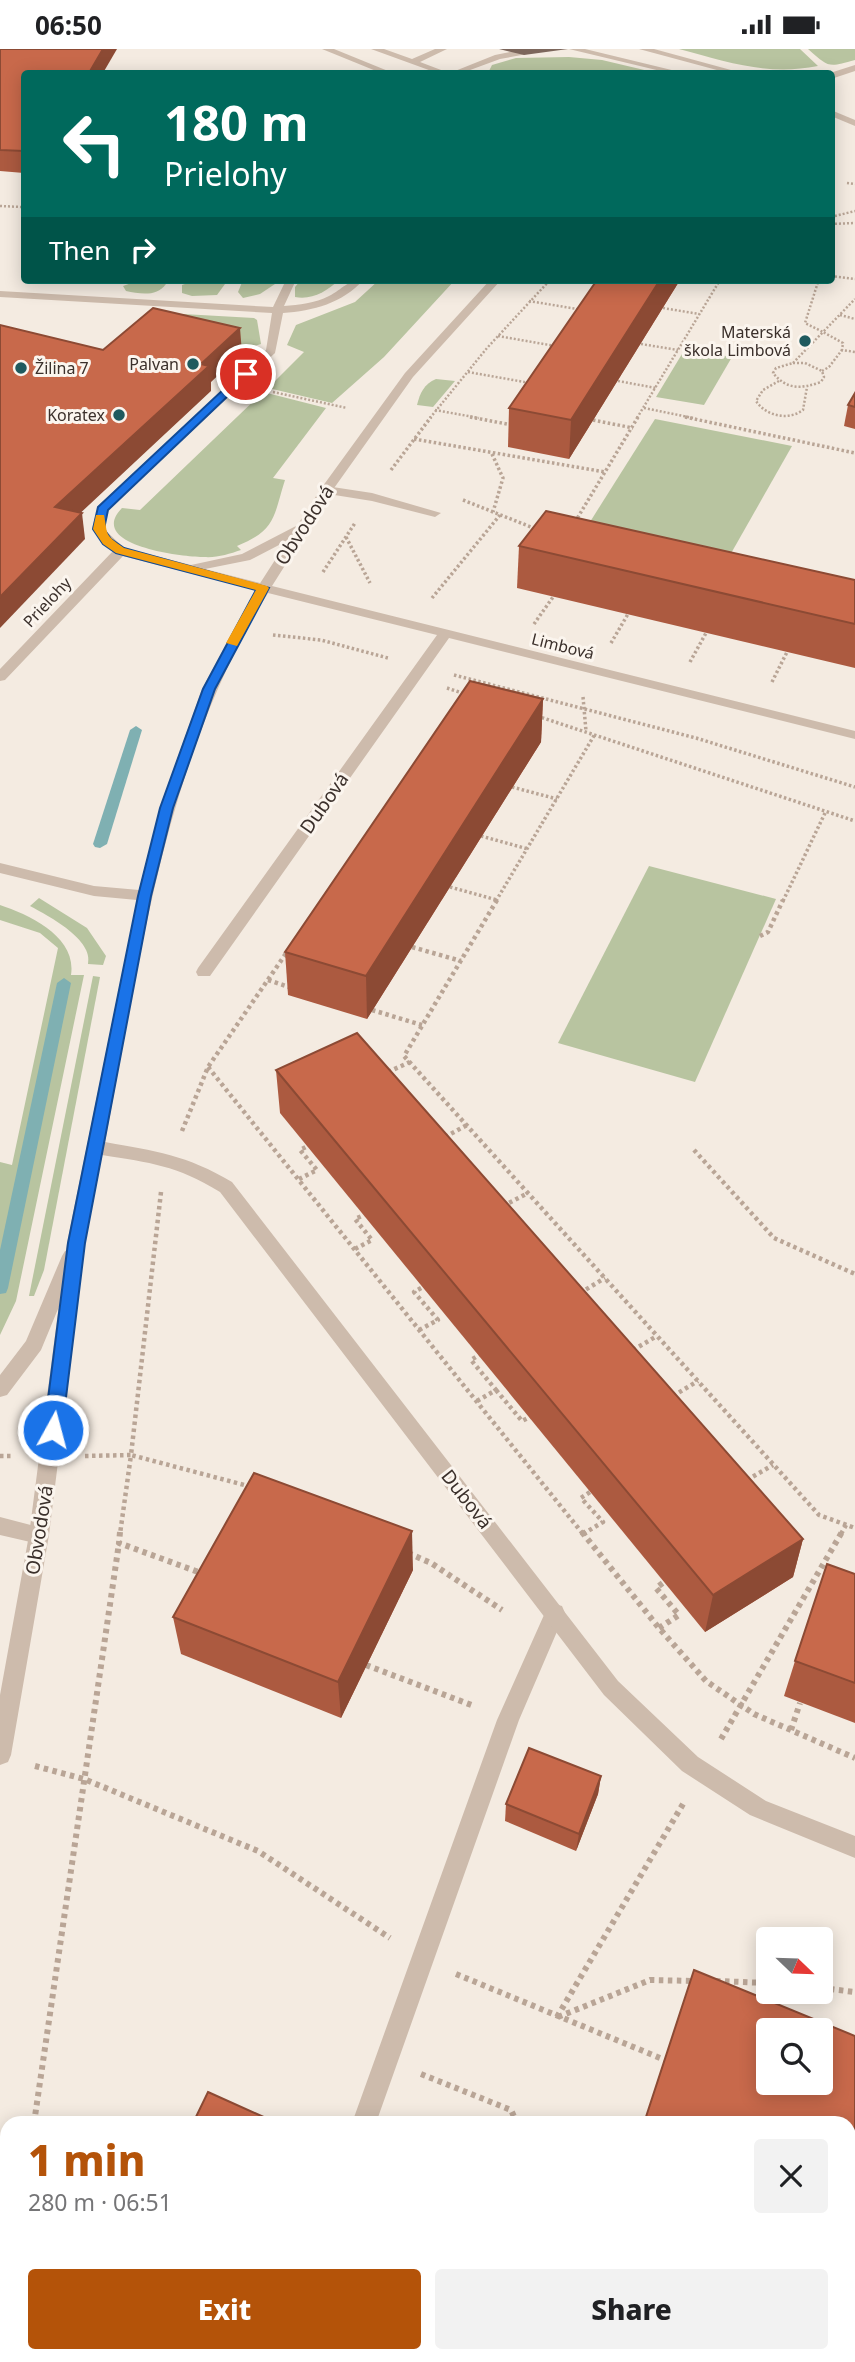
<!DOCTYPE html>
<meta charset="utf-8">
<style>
body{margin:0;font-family:"Noto Sans",sans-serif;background:#f2f2f2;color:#202124;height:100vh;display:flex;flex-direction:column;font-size:26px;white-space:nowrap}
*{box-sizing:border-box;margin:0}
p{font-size:23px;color:#757577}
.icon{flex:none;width:38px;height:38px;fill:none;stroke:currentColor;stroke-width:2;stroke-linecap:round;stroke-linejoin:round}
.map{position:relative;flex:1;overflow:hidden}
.panel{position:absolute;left:0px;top:2067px;width:856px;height:247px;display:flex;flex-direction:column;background:#fff;border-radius:21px 21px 0 0;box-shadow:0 4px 18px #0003}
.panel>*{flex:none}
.banner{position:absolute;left:21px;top:21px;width:814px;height:214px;border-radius:7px;box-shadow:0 4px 18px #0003;background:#00695c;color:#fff;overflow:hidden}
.needle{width:46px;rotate:113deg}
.buttons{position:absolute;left:756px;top:1878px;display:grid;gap:14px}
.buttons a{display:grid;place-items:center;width:77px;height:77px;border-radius:7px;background:#fff;box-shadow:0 4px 18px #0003;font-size:35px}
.pin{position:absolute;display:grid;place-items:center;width:60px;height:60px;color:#fff;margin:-30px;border:4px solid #fff;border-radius:50%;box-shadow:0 2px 7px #0007}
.me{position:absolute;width:77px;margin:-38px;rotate:7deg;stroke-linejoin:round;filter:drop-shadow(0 0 5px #0008)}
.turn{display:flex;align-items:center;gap:24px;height:147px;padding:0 28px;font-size:32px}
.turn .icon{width:91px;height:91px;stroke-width:2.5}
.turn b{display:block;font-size:49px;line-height:60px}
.then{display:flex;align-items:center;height:66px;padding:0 28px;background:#0003;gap:14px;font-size:26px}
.round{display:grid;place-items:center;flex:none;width:74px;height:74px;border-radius:7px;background:#f2f2f2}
.headline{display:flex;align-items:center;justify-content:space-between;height:119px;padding:0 28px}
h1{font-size:42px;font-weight:800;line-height:52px;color:#b45309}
.action{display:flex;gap:14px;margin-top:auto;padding:14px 28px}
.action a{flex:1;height:80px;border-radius:7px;background:#b45309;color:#fff;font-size:28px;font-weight:800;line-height:80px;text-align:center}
.action a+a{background:#f2f2f2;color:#202124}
.status{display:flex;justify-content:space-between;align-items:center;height:49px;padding:0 35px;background:#fff;direction:ltr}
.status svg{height:19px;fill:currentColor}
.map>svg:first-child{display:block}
.green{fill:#b8c4a0}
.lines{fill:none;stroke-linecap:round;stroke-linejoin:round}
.stream{fill:#7fb0b2;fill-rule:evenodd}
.path-far3{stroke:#b9a596;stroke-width:2.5;stroke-dasharray:2 2;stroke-linecap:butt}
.path-far2{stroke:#b9a596;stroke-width:3.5;stroke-dasharray:2.5 2.5;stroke-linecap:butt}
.path-far1{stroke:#b9a596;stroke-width:4.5;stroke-dasharray:3.5 3.5;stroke-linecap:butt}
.path{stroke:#b9a596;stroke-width:6;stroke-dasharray:4.5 4.5;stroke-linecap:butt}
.service{fill:#cdbbac;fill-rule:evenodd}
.minor{fill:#cdbbac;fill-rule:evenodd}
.primary{fill:#7d675c;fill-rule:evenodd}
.wall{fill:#ac5a40}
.shaded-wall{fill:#8c4a34}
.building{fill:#c8694b;stroke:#8c4a34;stroke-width:2;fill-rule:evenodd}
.route{fill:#1a73e8;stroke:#114b97;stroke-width:2}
.slow{fill:#f59e0b}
.poi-dot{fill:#1f5a5e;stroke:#fbf5ee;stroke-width:2.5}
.labels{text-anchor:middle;stroke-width:6;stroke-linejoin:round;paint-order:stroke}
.far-poi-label{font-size:16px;fill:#3b302b;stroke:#fbf5ee;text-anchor:end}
.far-street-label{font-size:16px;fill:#3b302b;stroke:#fbf5ee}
.street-label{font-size:19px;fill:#3b302b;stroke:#fbf5ee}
</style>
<div class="status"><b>06:50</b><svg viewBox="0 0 49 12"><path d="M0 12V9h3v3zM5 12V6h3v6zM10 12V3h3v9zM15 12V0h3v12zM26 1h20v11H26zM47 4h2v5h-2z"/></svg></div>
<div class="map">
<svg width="855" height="2313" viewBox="0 0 855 2313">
<rect width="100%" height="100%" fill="#f4ebe1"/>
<!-- green -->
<g class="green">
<path d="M679,0H800L818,17C767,27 728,13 679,0Z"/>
<path d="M808,0H855V11C827,19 829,18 808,0Z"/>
<path d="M569,8L602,11L657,24H488L492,16L516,9Z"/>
<path d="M140,231H159L166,235C157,248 140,245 126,242L123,237Z"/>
<path d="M196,231H219L225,235L217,246L192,247L182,244V236Z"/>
<path d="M243,231H281L260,245L243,249L238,243Z"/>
<path d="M301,231H339C326,243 312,251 295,248V238Z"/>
<path d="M379,231H455L384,308L332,354L268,339L304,303L287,296L296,276L355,253Z"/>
<path d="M183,265L254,269L257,271L261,295L249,299L174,282Z"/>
<path d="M685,300L732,308L704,356L656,348Z"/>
<path d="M436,330L455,332L433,358L417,356C420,344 424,335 436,330Z"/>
<path d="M263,343L326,359L273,429L285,431C273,469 276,481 237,497L241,501C229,505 217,509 204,508C185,508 85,497 122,459L140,461Z"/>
<path d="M655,370L792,397L725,515L583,484Z"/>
<path d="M649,817L776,850L695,1033L558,994Z"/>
<path d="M39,849L87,879L106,907L103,916L88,915C94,891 49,867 30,857Z"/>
<path d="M0,856C30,866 77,888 71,926H84L16,1252L0,1286V1113L12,1116L58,899L40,884L0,871Z"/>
<path d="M93,927L100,928L44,1221L34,1247H29Z"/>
<path d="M515,2307L744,2306L759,2313H513Z"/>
</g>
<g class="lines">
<!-- stream -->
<g class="stream">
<path d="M136,677L142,681L107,795L100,799L95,798L93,795L130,681Z"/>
<path d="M64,929L71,934L8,1239L6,1244L0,1245V1201L57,934Z"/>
</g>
<!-- path-far3 -->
<g class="path-far3">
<path d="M847,134L855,135"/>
<path d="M0,157L22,158"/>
<path d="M831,168L855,162"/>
<path d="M831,175L855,174"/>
<path d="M831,227L855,230"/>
<path d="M821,231L818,233L805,274L823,283L855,250"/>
<path d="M529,252L583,261"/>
<path d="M663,259L699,265"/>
<path d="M840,266L855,270"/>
<path d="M498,287L555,297"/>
<path d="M641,295L678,301"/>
<path d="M793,314H805L822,322L824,328L821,333C801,340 787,341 773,324L776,319Z"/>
<path d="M793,314L823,283L843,294L842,301L855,303"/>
<path d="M822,322L829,318L842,301"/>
<path d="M468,323L530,334"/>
<path d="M618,332L656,339"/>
<path d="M779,332L763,341L756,352C766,367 788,372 803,361L807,338"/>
<path d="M273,343L347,359"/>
<path d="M644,359L693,369"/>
<path d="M435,361L479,369"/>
<path d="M430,369L487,299L550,231"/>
<path d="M637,369L720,231"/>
</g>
<!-- path-far2 -->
<g class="path-far2">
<path d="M470,368L512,376"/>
<path d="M685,368L855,404"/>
<path d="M593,371L633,379"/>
<path d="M414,390L605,423"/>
<path d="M492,405L503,429L493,463"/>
<path d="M391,421L431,368"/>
<path d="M463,451L536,480"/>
<path d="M575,473L638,368"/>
<path d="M346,488L370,534"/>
<path d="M323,523L355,474"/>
<path d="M432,549L500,466"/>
<path d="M534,575L553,548"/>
<path d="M273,586L321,591L388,609"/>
<path d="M611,594L628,565"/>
<path d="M690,613L706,584"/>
<path d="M454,626L696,689L855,738"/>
<path d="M772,633L787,603"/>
<path d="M447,639L465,645"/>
<path d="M583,648L586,682"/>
<path d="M537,667L855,772"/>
<path d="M512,738L557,750"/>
<path d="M481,787L528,800"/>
<path d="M450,838L497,851"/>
<path d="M496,852L595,685"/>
<path d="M783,852L826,762"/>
</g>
<!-- path-far1 -->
<g class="path-far1">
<path d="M497,851L404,1007L819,1466L855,1479"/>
<path d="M760,887L768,883L783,851"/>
<path d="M412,898L461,912"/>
<path d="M268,931L292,939"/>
<path d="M372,961L422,976"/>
<path d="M208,1018L583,1485"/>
<path d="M388,1023L410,1013"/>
<path d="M182,1082L208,1018L287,903"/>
<path d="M445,1088L467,1076"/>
<path d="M694,1101L774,1189L855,1225"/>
<path d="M299,1130L317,1121L300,1101L308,1097"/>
<path d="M161,1143L131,1406L252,1438"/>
<path d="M503,1157L528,1144"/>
<path d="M355,1200L372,1191L355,1170L364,1166"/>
<path d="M580,1244L605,1229"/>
<path d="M419,1281L438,1271L414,1243L423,1238"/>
<path d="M633,1301L657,1287"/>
<path d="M496,1341L522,1372L530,1368"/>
<path d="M673,1347L698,1332"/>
<path d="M477,1352L496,1341L471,1311L479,1306"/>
<path d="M0,1407H13"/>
<path d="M85,1407L131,1406L120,1485"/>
<path d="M747,1431L773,1416"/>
<path d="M583,1485L603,1473L581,1449L590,1443"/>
<path d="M841,1485L846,1476"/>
</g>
<!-- path -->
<g class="path">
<path d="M120,1483L119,1494L201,1524"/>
<path d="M582,1483L659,1579L706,1632L754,1665L855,1709"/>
<path d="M583,1485L586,1483"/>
<path d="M408,1504L431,1514L502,1561"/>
<path d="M659,1579L679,1566L656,1539L664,1533"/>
<path d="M366,1616L474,1657"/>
<path d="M791,1681L800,1654"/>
<path d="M721,1690L842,1483"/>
<path d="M35,1717L84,1730L258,1802L390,1889"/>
<path d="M456,1925L665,2011"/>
<path d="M716,1932L768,1934"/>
<path d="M821,1939L855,1943"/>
<path d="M557,1968L683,1755"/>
<path d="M558,1968L650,1931L696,1932"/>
<path d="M421,2025L511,2061L517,2074"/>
<path d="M34,2074L119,1494"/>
<path d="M626,2306L632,2313"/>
<path d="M0,2308L7,2260"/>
</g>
<!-- service -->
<g class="service">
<path d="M322,0H334L393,24H381Z"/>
<path d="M371,0H384L412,10L435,0H447L420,13L449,24H437Z"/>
<path d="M524,0L527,1V5L500,10L462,24H450L495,6Z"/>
<path d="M286,231H296L284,257C299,256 315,254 329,247C343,240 347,231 363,231C343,254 313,262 283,264L275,304L108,461L104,480L124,499L191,516L242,505L296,477H304V483L250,511L205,520L268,536V542L263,543L123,507L5,631L0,632V620L113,502L92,480L98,457L266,301L272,264L0,248V242L273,258Z"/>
<path d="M326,437L372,444L441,464L435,468L372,452L322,444V438Z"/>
<path d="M71,1200L77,1202L80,1207L41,1301L7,1346L0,1348V1326L26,1292L62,1207L65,1202Z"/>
<path d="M0,1468L46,1480L49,1486L46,1492L39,1495L0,1486Z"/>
<path d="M555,1555L562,1557L565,1564L519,1671L376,2074H352L497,1671L548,1557Z"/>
</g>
<!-- minor -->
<g class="minor">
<path d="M569,0H585L684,24H669Z"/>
<path d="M639,0H654L742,24H728Z"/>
<path d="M855,16V22L831,30L830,24Z"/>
<path d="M831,61L855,71V77L831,67Z"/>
<path d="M490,231H501L413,328L332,442L272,537L855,682V690L449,589L210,927H198L196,923L198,919L437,586L268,544C165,710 141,905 105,1093C155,1102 187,1106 232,1133L618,1632L698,1708L766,1752L855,1787V1809L750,1766L682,1722L604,1646L220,1143C176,1116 151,1114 102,1106L85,1194L49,1486L11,1706L8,1713L0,1716V1646L29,1486L67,1194L137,851L94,847L0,824V814L94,837L139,841L160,759L202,640L257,539L320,441L405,324Z"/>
</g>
<!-- primary -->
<path class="primary" d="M499,0H568L524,6Z"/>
</g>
<!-- wall -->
<g class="wall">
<path d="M0,0L24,24V124L0,122Z"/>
<path d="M597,231H680L569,410L508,398L509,359Z"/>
<path d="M855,344V380L844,377L848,356Z"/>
<path d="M519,497L855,531V619L517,539Z"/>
<path d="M543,650L541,693L367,970L288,946L285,903Z"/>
<path d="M276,1021L803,1490L793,1528L705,1583L280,1064Z"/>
<path d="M413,1521L341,1669L181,1605L173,1568Z"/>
<path d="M855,1525V1674L784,1647L795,1612Z"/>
<path d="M601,1727L598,1745L576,1802L505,1772L506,1755Z"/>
<path d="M161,2306H350L347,2313H174Z"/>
</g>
<!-- shaded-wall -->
<g class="shaded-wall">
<path d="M103,0H117L103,24H89Z"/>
<path d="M660,231H680L569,410L571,371Z"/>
<path d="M240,279L242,304L211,333V342L59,484L55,458L201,315Z"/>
<path d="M82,464L85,490L0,579V548Z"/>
<path d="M543,650L541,693L367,970L366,927Z"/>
<path d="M412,1482L413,1521L341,1669L338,1633Z"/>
<path d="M803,1490L793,1528L705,1583L713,1546Z"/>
<path d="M601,1727L598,1745L576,1802L579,1785Z"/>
<path d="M339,2306H350L347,2313H337Z"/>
</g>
<!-- building -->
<g class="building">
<path d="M0,0H103L89,24H24V102L0,101Z"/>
<path d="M272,23L317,24H272Z"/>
<path d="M597,231H660L571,371L509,359Z"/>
<path d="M153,259L240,279L201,315L209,317L55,458L82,464L0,548V276L103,301Z"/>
<path d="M855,344V358L848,356Z"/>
<path d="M546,462L855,531V575L519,497Z"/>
<path d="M470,632L543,650L366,927L285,903Z"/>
<path d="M357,984L803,1490L713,1546L276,1021Z"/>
<path d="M254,1424L412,1482L338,1633L173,1568Z"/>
<path d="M827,1515L855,1525V1634L795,1612Z"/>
<path d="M529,1699L601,1727L579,1785L506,1755Z"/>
<path d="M694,1921L855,1987V2161L849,2186V2074H644ZM768,1981H821V2034H768Z"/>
<path d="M208,2043L277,2074H193Z"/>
<path d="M190,2306H339L337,2313H203Z"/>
</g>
<!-- route -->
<path class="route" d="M242,323L251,325L108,461L104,480L111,490L124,499L269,539L215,640L173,759L151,847L85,1194L62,1381L59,1386L53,1388L47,1386L44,1381L68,1194L138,847L160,759L203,640L256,541L116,504L103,495L93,480L98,458Z"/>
<!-- slow -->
<path class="slow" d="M96,466H104C108,487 104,485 124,499L267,537L269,539L237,597L226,594L256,541L116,504L103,495L93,480Z"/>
<!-- markers -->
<g class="poi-dot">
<circle cx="805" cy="292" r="7"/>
<circle cx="193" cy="315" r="7"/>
<circle cx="21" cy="319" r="7"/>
<circle cx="119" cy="366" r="7"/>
</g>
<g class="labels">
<!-- far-poi labels -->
<g class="far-poi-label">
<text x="791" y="289">Materská<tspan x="791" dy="18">škola Limbová</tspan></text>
<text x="179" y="321">Palvan</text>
<text x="35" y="325" text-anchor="start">Žilina 7</text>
<text x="105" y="372">Koratex</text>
</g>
<!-- far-street labels -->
<g class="far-street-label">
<text transform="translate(47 553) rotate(-47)" y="6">Prielohy</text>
<text transform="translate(563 597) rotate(14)" y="6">Limbová</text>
</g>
<!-- street labels -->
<g class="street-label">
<text transform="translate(304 476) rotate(-57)" y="7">Obvodová</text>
<text transform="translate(324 754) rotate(-55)" y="7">Dubová</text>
<text transform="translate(467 1450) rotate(52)" y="7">Dubová</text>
<text transform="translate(39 1481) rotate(-81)" y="7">Obvodová</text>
</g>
</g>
</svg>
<div class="buttons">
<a><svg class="needle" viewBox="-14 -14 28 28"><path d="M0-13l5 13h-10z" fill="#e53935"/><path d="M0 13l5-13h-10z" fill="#757577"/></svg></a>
<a><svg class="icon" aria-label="search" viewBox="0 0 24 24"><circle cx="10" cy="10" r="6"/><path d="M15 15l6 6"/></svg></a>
</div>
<div class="pin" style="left:246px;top:325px;background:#d93025"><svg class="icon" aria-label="arrive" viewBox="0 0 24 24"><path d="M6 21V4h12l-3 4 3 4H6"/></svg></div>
<svg class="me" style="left:53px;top:1381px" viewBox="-20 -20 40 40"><circle r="17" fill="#1a73e8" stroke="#fff" stroke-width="3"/><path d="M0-11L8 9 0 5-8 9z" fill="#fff"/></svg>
<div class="banner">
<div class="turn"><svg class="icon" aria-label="left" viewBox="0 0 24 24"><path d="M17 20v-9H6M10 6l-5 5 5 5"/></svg><div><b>180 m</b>Prielohy</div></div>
<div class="then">Then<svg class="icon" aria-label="right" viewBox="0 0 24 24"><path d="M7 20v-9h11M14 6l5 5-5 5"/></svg></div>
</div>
<section class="panel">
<div class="headline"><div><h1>1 min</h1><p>280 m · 06:51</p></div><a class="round"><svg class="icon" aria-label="close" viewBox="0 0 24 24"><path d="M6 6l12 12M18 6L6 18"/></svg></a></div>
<div class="action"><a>Exit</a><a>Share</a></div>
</section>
</div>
